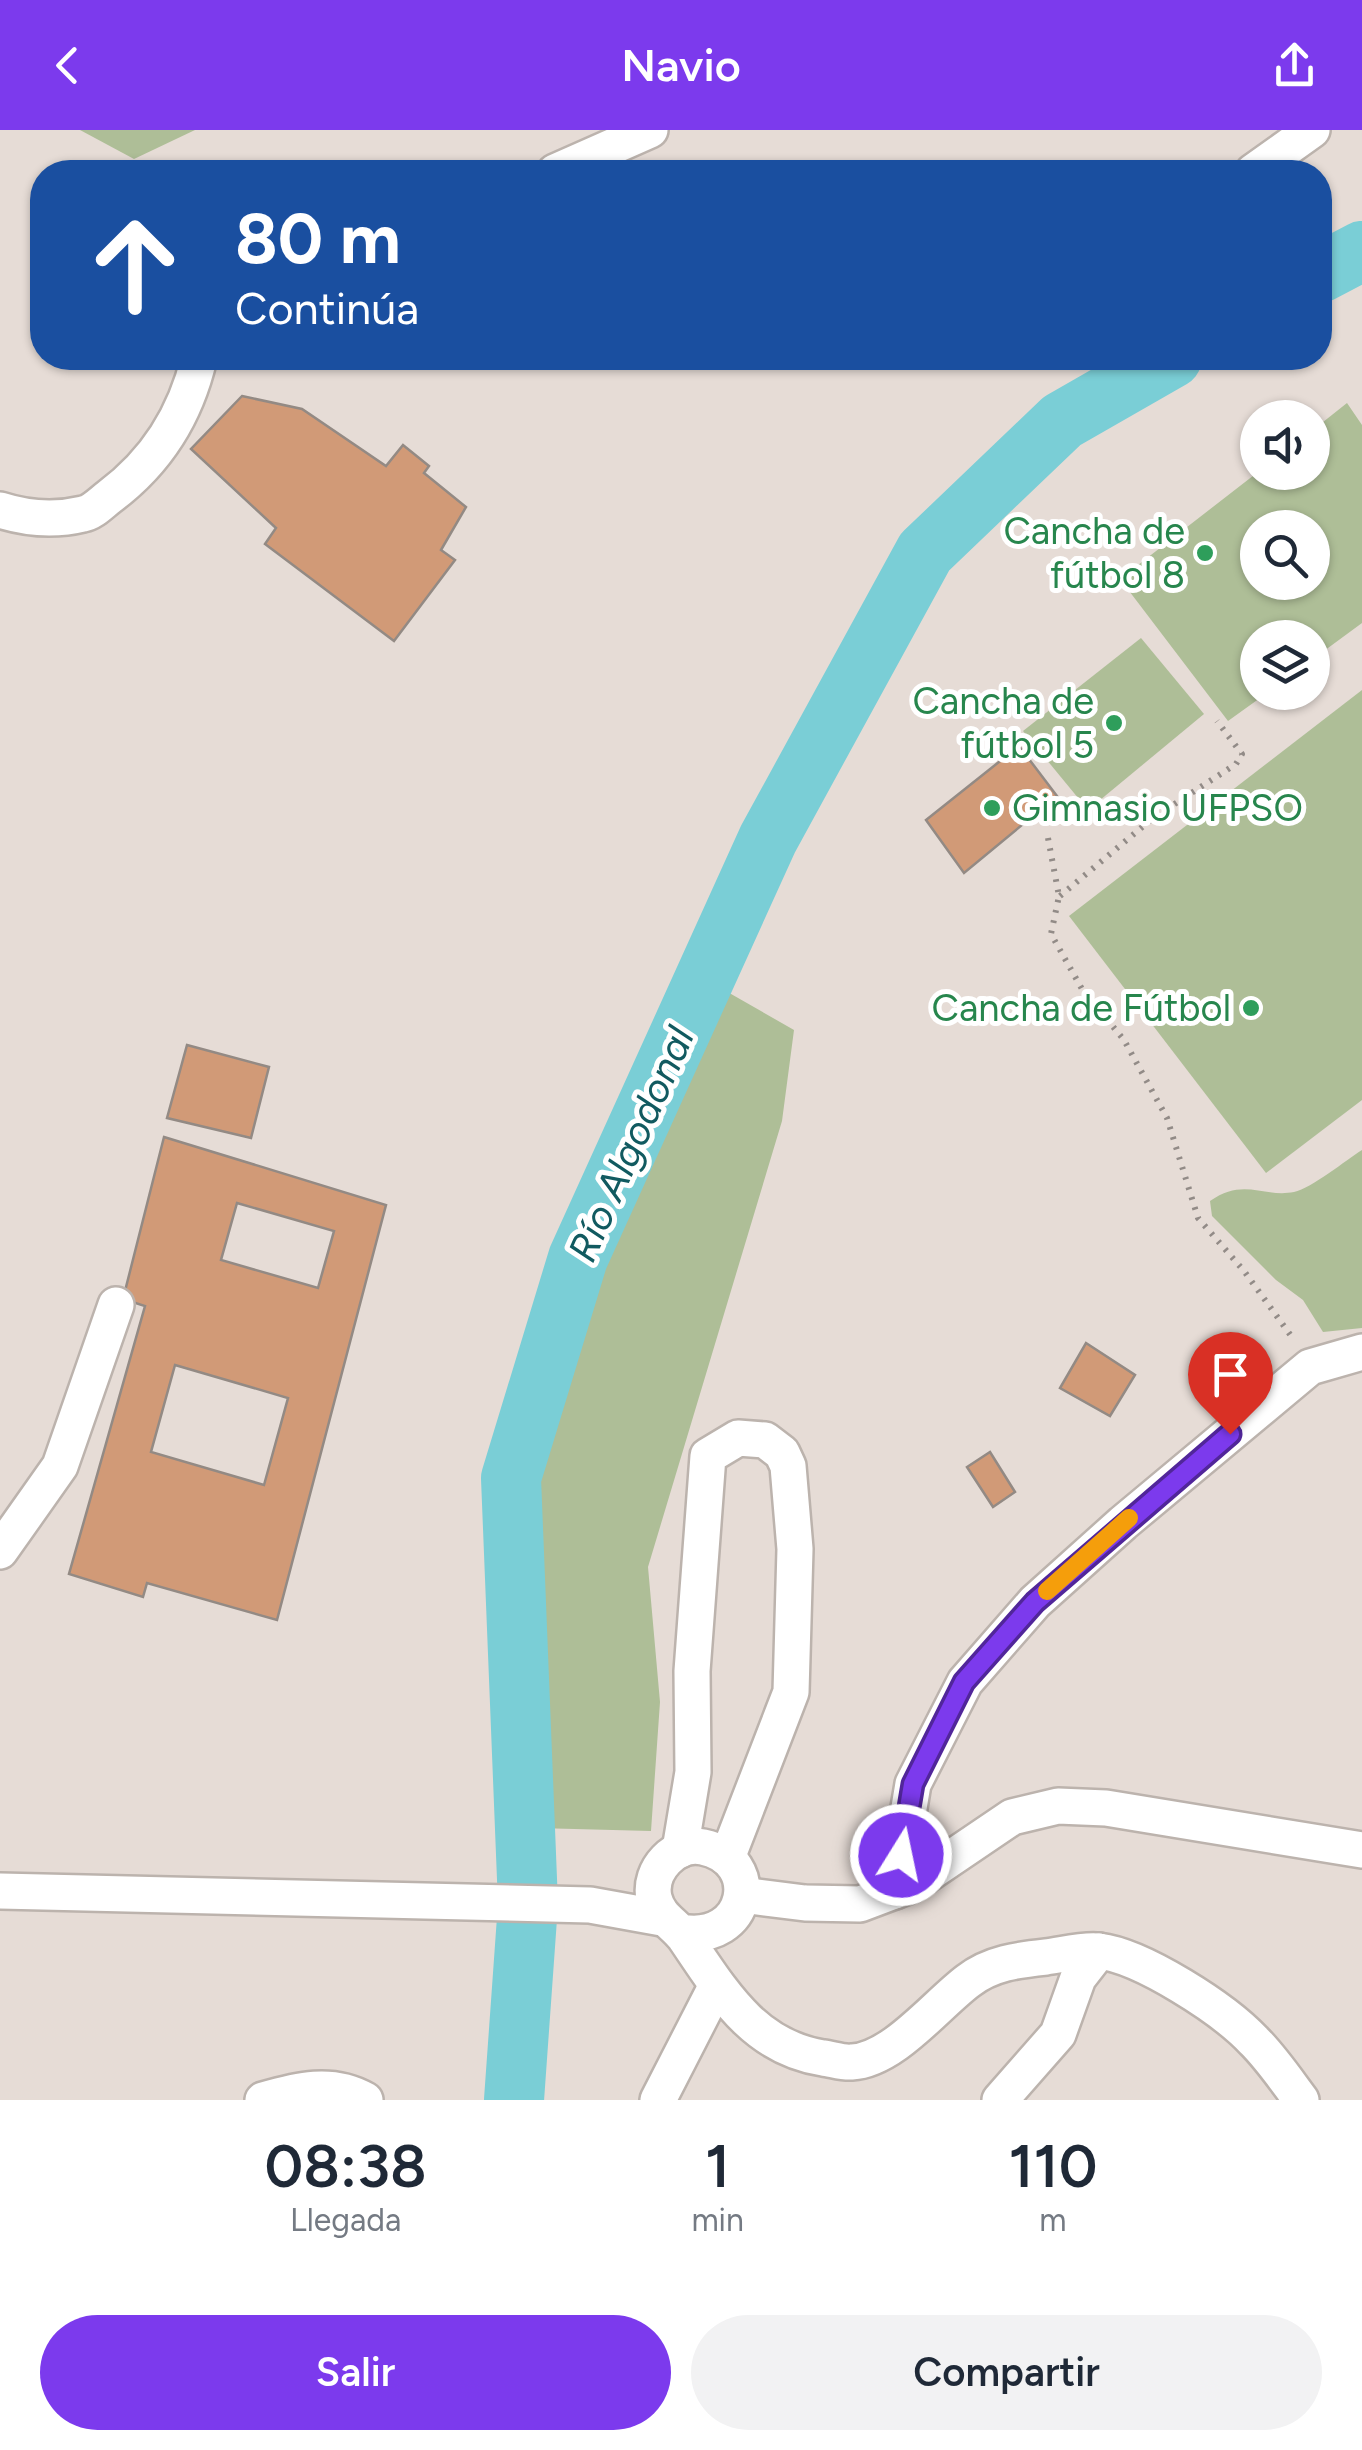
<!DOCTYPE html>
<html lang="es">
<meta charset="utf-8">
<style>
body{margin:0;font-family:Figtree,sans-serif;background:#f2f2f3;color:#1f2937;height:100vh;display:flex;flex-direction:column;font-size:38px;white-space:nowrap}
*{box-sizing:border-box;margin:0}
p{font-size:32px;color:#747a83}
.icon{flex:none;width:55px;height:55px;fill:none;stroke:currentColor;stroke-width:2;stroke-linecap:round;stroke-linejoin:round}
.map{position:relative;height:1970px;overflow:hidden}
.drawer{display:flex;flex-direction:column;background:#fff;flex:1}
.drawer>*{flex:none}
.banner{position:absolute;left:30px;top:30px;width:1302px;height:210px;border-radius:40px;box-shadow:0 2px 8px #0004;background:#1a4fa0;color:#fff;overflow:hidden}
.tools{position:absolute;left:1240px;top:270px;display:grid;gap:20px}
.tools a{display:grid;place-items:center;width:90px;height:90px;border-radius:50%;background:#fff;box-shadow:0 2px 8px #0004;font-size:50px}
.pin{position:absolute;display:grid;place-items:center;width:85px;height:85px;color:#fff;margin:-102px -42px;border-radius:50% 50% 50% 0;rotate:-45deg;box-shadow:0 0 10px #0007}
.pin .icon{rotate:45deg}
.me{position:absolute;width:110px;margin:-55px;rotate:10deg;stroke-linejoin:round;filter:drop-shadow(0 0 8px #0008)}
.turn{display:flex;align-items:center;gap:35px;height:210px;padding:0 40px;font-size:45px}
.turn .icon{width:130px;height:130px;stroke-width:2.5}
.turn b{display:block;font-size:70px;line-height:85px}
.eta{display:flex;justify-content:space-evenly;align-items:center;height:170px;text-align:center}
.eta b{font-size:60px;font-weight:600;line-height:70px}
.cta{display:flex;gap:20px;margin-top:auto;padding:20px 40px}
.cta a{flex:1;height:115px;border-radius:60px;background:#7c3aed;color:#fff;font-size:40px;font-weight:600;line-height:115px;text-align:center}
.cta a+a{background:#f2f2f3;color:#1f2937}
header{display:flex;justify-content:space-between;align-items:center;height:130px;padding:0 40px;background:#7c3aed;color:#fff;font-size:45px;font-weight:600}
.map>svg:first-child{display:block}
.green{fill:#aebe97;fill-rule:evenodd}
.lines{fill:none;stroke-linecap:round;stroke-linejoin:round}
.river{stroke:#7aced6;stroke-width:60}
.building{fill:#d19a77;stroke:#938a84;stroke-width:2.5;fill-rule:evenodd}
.minor-casing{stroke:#bcb3ad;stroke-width:40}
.path{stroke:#928b87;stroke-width:6;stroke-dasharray:2.5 8;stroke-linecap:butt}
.minor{stroke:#fff;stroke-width:35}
.route-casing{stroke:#51269a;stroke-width:25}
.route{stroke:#7c3aed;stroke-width:18}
.slow{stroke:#f59e0b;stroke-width:18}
.leisure-dot{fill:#2e9e5b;stroke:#fff;stroke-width:4}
.labels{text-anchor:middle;stroke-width:10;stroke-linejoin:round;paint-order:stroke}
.leisure-label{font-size:38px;fill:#27864d;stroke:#fff;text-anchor:end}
.water-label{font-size:40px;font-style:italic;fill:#115a60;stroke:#fff}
</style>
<header><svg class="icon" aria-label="back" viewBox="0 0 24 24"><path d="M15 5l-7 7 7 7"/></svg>Navio<svg class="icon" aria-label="share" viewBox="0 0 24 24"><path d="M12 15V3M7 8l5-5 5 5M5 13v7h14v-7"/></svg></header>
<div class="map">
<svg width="1362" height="1970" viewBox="0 0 1362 1970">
<rect width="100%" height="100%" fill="#e6dcd6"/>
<!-- green -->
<g class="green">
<path d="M80,0H195L134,29Z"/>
<path d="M1347,273L1362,295V493L1313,529L1312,508H1258V562L1267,563L1228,591L1120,449L1258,342H1312L1313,300ZM1258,398H1312V452H1258Z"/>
<path d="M1141,508L1204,584L1088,680L1023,601Z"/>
<path d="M1362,560V970L1266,1043L1069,786Z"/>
<path d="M710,852L794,900L782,991L648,1437L660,1572L651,1701L536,1698L517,1350L586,1127Z"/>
<path d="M1362,1020V1198L1323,1202L1303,1170L1276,1150L1212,1086L1210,1071C1244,1047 1263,1068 1294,1062C1312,1058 1346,1030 1362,1020Z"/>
</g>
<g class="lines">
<!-- river -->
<g class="river">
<path d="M1320,143L1362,121"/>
<path d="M514,1970L528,1774L511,1348L578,1128L768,709L925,422L1062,291L1172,228"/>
</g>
</g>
<!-- building -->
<g class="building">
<path d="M242,266L302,279L386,336L403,315L429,336L424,343L466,377L441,420L455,430L394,511L265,414L276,398L191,319Z"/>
<path d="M1019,616L1057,666L964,743L926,690Z"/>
<path d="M187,915L269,937L251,1008L167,988Z"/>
<path d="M164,1007L386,1075L277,1490L147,1453L143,1467L69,1444L145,1176L123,1169ZM237,1073L334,1101L318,1158L221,1130ZM175,1235L288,1268L264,1355L151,1322Z"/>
<path d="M1086,1213L1135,1245L1110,1286L1060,1258Z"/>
<path d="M990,1322L1015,1362L993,1377L967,1337Z"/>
</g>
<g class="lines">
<!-- minor casing -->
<g class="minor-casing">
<g id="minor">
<path d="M555,42L650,0"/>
<path d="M1253,42L1312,0"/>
<path d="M0,380C28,389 54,391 83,384C93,382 101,373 109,367C156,332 186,284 199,228"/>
<path d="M0,1421L60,1336L116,1175"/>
<path d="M680,1720L693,1642L692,1541L708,1326L738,1308L765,1310L782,1323L788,1336L795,1419L791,1562L727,1728"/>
<path d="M0,1761L590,1775L662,1788"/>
<path d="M895,1761L913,1654L965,1552L1035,1472L1123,1393L1310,1237L1362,1222"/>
<path d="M742,1765L805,1773L860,1774L913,1754L1012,1687L1058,1676L1106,1678L1362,1720"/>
<path d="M681,1802C749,1814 765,1730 703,1717C676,1711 648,1740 654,1768C659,1788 674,1793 685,1808C722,1862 753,1917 823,1928C832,1929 843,1933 852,1932C893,1930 936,1875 968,1851C991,1833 1018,1830 1046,1827C1062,1825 1083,1819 1099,1821C1142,1826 1224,1879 1254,1911C1272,1929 1286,1950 1301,1970"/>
<path d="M263,1970C297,1960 332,1951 365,1970"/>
<path d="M658,1970L717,1855"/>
<path d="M1000,1970L1058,1904L1078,1848L1099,1821"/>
</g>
</g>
<!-- path -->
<g class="path">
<path d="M1048,708L1059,766L1051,804L1082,859L1124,910L1167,988L1198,1088L1244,1141L1294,1210"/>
<path d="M1060,766L1153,688L1236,634L1242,624L1217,591"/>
</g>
<!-- minor -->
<use href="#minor" class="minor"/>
</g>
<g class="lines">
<!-- route casing -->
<g class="route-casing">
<path id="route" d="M901,1725L913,1654L964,1552L1035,1472L1230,1304"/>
</g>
<!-- route -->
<use href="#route" class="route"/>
<!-- slow -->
<path class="slow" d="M1047,1461L1129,1388"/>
</g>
<!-- markers -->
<g class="leisure-dot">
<circle cx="1205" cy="423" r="10"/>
<circle cx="1114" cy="593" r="10"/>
<circle cx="992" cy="678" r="10"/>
<circle cx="1251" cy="878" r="10"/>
</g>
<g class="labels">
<!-- leisure labels -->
<g class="leisure-label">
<text x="1185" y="414">Cancha de<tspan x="1185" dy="44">fútbol 8</tspan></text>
<text x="1094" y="584">Cancha de<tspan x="1094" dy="44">fútbol 5</tspan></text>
<text x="1012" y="691" text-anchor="start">Gimnasio UFPSO</text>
<text x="1231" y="891">Cancha de Fútbol</text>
</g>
<!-- water labels -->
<g class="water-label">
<text transform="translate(631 1014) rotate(-66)" y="14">Río Algodonal</text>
</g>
</g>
</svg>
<div class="tools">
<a><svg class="icon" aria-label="sound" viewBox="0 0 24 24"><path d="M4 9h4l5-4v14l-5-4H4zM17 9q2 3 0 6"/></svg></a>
<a><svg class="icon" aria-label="search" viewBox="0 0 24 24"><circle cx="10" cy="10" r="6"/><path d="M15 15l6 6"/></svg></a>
<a><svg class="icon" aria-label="layers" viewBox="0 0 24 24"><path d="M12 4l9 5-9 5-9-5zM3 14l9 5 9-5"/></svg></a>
</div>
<div class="pin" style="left:1230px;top:1304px;background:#d93025"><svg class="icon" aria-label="arrive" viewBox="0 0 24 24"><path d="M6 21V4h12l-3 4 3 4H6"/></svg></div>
<svg class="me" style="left:901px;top:1725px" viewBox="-20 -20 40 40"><circle r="17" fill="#7c3aed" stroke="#fff" stroke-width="3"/><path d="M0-11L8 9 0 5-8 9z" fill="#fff"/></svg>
<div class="banner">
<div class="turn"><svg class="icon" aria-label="ahead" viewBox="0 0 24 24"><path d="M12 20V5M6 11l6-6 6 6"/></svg><div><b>80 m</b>Continúa</div></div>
</div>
</div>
<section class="drawer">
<div class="eta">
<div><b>08:38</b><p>Llegada</p></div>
<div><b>1</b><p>min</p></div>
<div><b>110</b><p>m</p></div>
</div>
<div class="cta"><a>Salir</a><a>Compartir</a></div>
</section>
